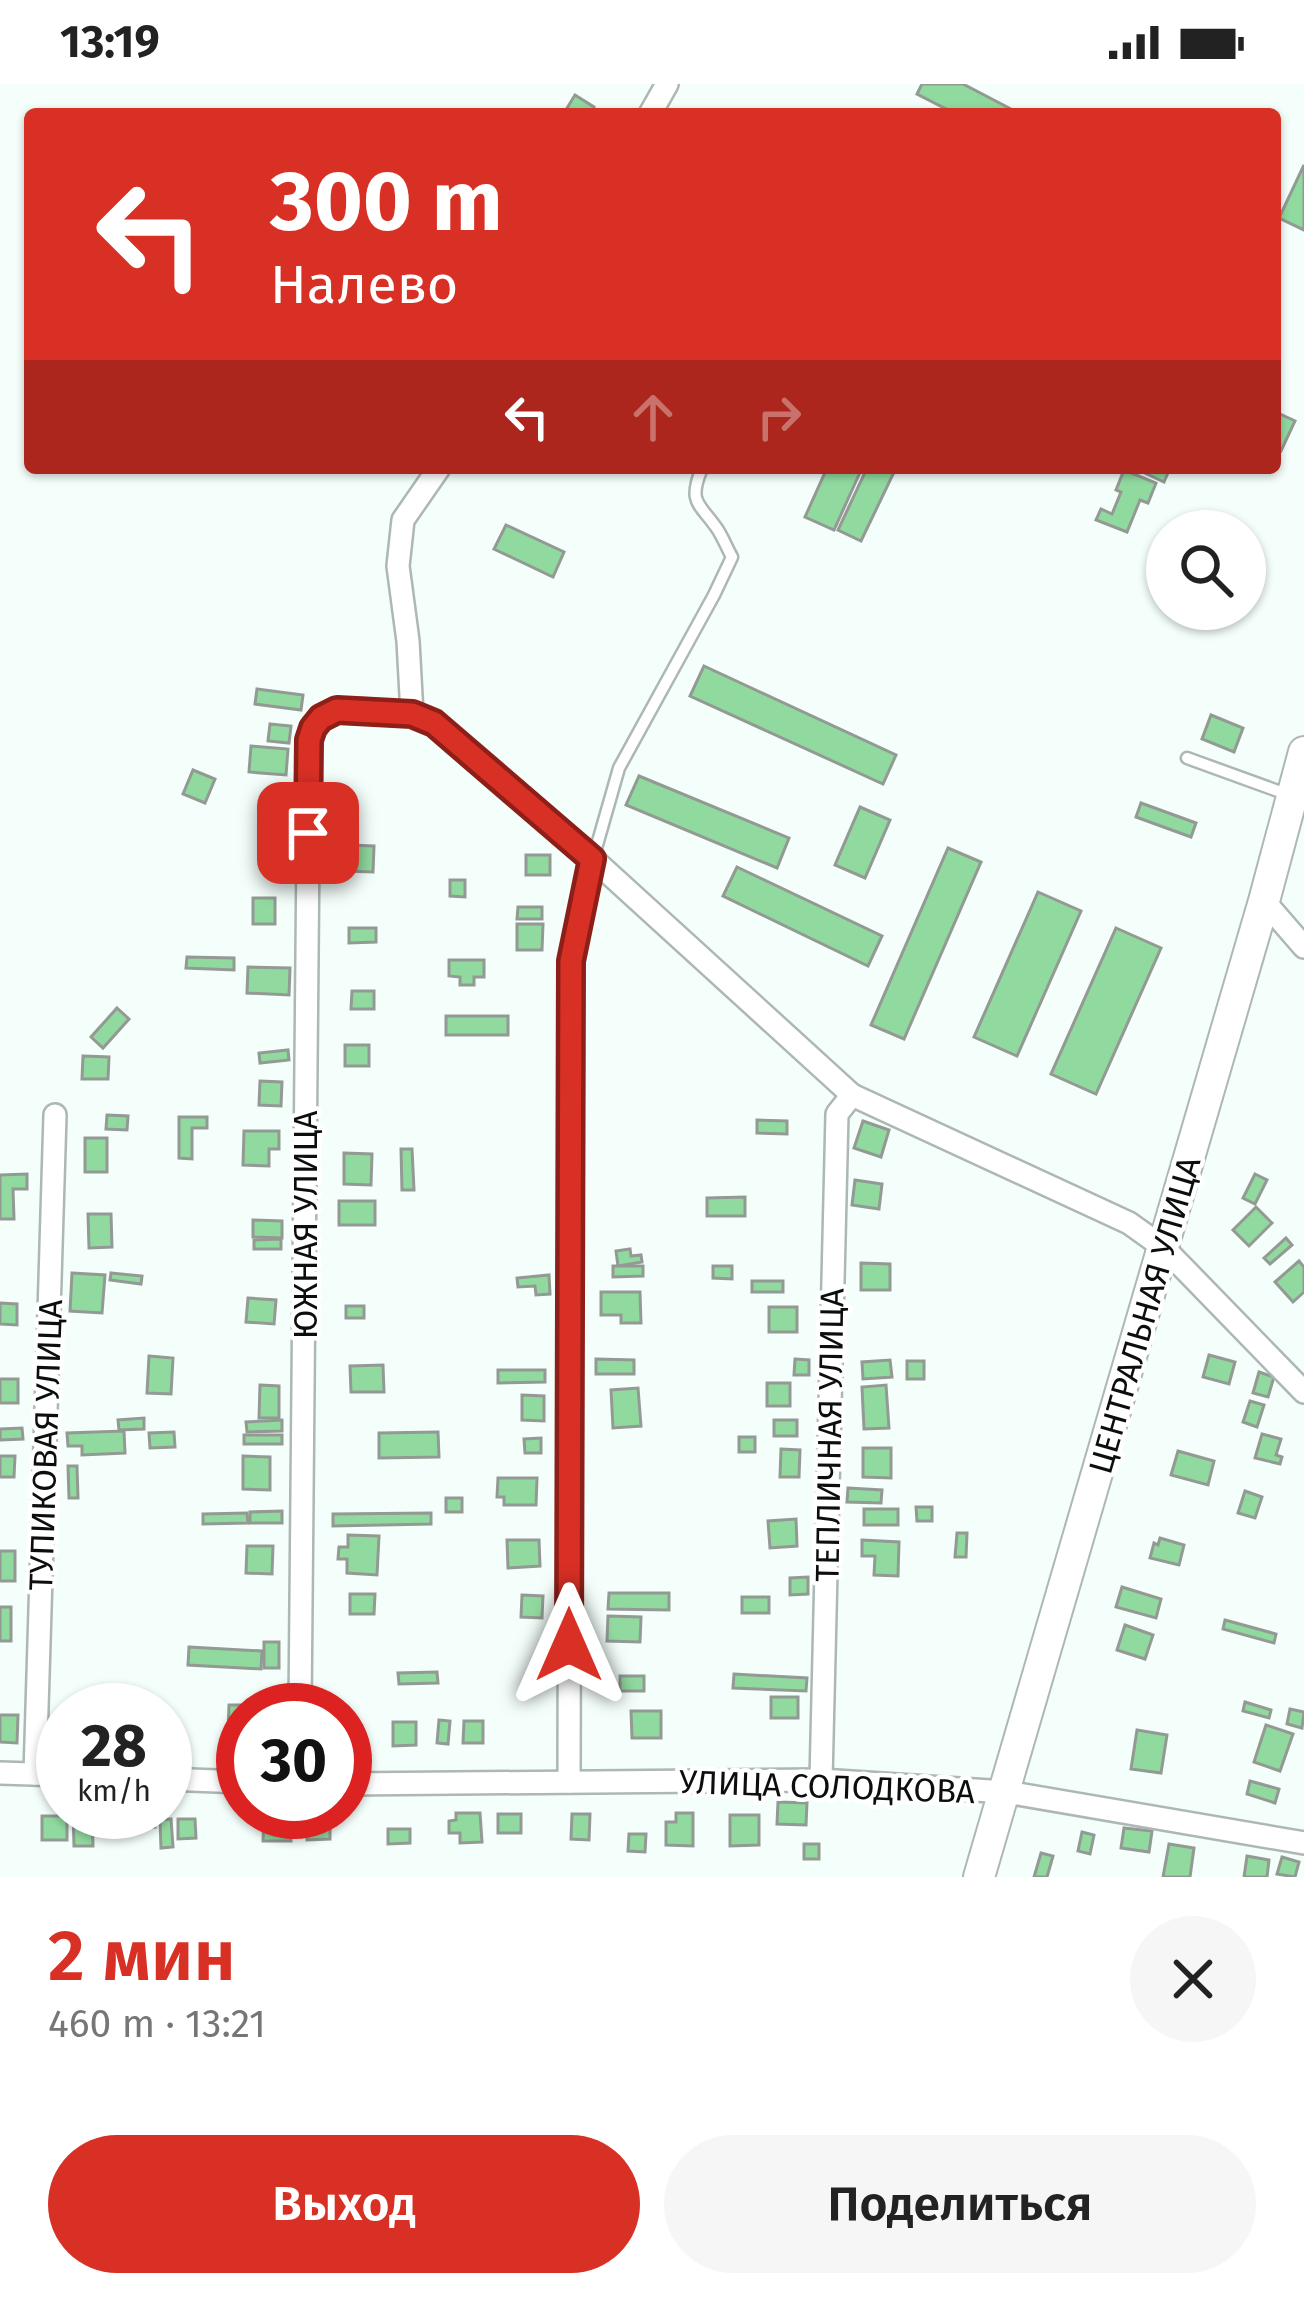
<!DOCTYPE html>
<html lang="ru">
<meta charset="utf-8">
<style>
body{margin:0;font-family:"Fira Sans",sans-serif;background:#f6f6f6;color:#222;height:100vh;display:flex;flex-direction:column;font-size:45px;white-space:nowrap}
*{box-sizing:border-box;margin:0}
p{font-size:39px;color:#767676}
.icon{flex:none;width:66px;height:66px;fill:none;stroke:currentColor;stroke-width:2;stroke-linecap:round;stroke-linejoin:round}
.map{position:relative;height:1793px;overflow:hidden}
.side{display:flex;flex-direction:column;background:#fff;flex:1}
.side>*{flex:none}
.guide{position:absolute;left:24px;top:24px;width:1257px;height:366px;border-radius:12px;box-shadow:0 3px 9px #0004;background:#d93025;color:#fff;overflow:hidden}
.buttons{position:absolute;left:1146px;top:426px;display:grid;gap:24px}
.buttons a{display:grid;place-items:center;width:120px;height:120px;border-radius:50%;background:#fff;box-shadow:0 3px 9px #0004;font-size:60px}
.speed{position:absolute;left:36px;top:1599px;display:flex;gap:24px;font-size:60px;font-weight:700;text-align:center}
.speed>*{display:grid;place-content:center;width:156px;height:156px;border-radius:50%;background:#fff;box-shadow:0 3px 9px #0004;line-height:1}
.speed small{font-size:30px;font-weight:400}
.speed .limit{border:18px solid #d22;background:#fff;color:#111}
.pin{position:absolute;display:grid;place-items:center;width:102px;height:102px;color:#fff;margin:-51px;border-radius:24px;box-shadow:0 6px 18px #0006}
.me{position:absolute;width:132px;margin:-66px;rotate:0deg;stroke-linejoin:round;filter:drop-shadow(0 0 9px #0008)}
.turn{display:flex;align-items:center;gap:42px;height:252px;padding:0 48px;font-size:54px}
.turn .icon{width:156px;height:156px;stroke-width:2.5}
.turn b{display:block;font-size:84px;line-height:102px}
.lanes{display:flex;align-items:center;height:114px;padding:0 48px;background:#0003;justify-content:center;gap:60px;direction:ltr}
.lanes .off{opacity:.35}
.round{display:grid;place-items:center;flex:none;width:126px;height:126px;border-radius:63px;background:#f6f6f6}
.overview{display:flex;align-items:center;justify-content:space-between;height:204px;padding:0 48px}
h1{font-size:72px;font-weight:600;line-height:90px;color:#d93025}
.primary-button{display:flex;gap:24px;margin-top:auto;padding:24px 48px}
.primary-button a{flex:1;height:138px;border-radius:72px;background:#d93025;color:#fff;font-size:48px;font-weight:600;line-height:138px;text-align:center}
.primary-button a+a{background:#f6f6f6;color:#222}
.status{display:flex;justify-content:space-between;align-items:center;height:84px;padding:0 60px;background:#fff;direction:ltr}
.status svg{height:33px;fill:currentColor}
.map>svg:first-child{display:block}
.building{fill:#91da9f;stroke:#939a94;stroke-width:3}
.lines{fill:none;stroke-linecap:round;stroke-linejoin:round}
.lane-casing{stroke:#adb7b3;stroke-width:15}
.street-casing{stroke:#adb7b3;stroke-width:26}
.secondary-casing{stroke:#adb7b3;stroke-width:34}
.lane{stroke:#fff;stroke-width:10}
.street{stroke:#fff;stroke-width:21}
.secondary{stroke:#fff;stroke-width:30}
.route-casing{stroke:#8d1f18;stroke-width:30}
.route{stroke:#d93025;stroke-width:21}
.labels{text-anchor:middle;stroke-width:9;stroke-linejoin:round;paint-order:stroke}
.street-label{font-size:33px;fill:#0b0e0d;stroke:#fff}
</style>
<div class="status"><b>13:19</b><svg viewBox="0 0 49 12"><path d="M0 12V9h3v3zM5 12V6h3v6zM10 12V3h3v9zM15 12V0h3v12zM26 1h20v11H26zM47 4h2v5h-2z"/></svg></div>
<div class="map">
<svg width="1304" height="1793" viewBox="0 0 1304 1793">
<rect width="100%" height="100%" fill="#f4fefa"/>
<!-- building -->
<g class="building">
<path d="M922,0H963L1011,25L1008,30H956L917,10Z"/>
<path d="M575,11L594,23L589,30L564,29Z"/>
<path d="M1304,81V146L1279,134Z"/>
<path d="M1278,329L1295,337L1281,367L1275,364V335Z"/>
<path d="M827,384H862L834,446L805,433Z"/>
<path d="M867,384H896L861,457L838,446Z"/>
<path d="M1134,384H1170L1164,398Z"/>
<path d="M1124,386L1156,399L1148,419L1140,416L1127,448L1096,436L1101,425L1112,430L1121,408L1116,406Z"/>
<path d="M506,441L564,468L553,493L494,465Z"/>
<path d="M704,582L896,671L883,700L690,612Z"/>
<path d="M257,605L303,611L301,626L255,620Z"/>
<path d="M1211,631L1243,644L1234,668L1202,655Z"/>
<path d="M270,640L291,642L289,659L268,657Z"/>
<path d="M251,662L288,665L286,691L249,688Z"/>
<path d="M193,686L215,695L205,719L183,710Z"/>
<path d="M639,692L789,754L777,784L626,721Z"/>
<path d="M1141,719L1196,739L1191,753L1136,733Z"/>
<path d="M860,723L890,736L865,794L835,781Z"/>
<path d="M347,761L374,762L373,788L346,787Z"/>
<path d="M948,764L981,778L904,955L871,941Z"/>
<rect x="526" y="771" width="24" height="20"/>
<path d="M737,783L882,852L868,882L723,812Z"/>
<path d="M450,796H465V813L450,812Z"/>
<path d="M1038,808L1081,827L1017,972L974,953Z"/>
<rect x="253" y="814" width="22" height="26"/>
<path d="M518,823H542V835H517Z"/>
<path d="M517,840H543L542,866H517Z"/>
<path d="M349,844H376V858L349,859Z"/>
<path d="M1116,844L1161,864L1096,1010L1051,990Z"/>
<path d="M187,873L234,874V886L186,884Z"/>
<path d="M449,876H484V893H474V901H460V893L449,892Z"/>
<path d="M248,883L290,884L289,911L247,909Z"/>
<path d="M352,907H374V925H351Z"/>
<path d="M117,924L129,935L103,964L91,953Z"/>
<rect x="446" y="932" width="62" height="19"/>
<rect x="345" y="961" width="24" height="21"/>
<path d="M288,966L289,976L260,979L259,969Z"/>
<path d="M83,972L109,973L108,995H82Z"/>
<path d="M260,997L282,998L281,1022L259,1021Z"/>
<path d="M107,1031L128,1032L127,1046L106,1045Z"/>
<path d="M179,1033H207V1044H192V1075L179,1074Z"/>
<path d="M757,1036L787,1037V1050L757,1049Z"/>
<path d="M863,1037L889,1046L881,1073L854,1064Z"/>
<path d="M244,1047H279V1065H269V1082L243,1081Z"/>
<rect x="85" y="1054" width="22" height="34"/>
<path d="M401,1065H412L414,1106H402Z"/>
<path d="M344,1069L372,1070L371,1101L344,1100Z"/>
<path d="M27,1090V1105H13L14,1135H0V1091Z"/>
<path d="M1255,1090L1267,1096L1255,1120L1243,1114Z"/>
<path d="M855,1096L882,1100L879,1125L852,1121Z"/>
<path d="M745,1113V1132H707V1114Z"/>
<rect x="339" y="1117" width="36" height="24"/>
<path d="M1256,1123L1272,1139L1249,1162L1233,1146Z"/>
<path d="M88,1130H111L112,1163L89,1164Z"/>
<path d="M253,1136L282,1137V1154L253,1153Z"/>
<path d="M1286,1154L1292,1161L1270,1180L1264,1174Z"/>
<path d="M281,1155V1165H254V1156Z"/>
<path d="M630,1165L631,1172L641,1171L642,1178L618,1182L616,1167Z"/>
<path d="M1299,1177L1304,1183V1208L1293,1218L1275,1198Z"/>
<path d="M861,1179L890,1180V1206H861Z"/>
<path d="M613,1182H643V1192L613,1193Z"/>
<path d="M713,1182H732V1195L713,1194Z"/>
<path d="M72,1189L105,1191L102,1229L70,1227Z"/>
<path d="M111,1189L142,1192L141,1200L110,1196Z"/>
<path d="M549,1191L550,1210L536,1211L535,1202L518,1203L517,1194Z"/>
<rect x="752" y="1197" width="31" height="11"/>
<path d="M601,1208H640L641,1239H621V1231H601Z"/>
<path d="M248,1214L276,1216L274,1240L246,1238Z"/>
<path d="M0,1219L17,1220V1241L0,1240Z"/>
<rect x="346" y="1222" width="18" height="12"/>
<rect x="769" y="1223" width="28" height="25"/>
<path d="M1209,1271L1235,1278L1229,1300L1203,1293Z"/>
<path d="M149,1272L173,1274L171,1310L147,1309Z"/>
<path d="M596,1275L634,1276V1290H596Z"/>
<path d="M795,1275L809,1276V1291H794Z"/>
<path d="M890,1276L892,1293L863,1295L862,1278Z"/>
<rect x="907" y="1277" width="17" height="18"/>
<path d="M383,1281L384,1308H351L350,1282Z"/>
<path d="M498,1286H545V1298L498,1299Z"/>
<path d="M1259,1288L1274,1293L1268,1313L1253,1309Z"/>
<rect x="0" y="1295" width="18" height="24"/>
<rect x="767" y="1299" width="23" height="23"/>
<path d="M260,1301L279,1302V1334H259Z"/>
<path d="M886,1301L889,1344L864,1345L862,1303Z"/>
<path d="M638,1304L641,1342L613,1344L611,1306Z"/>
<path d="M522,1311L544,1312V1337L522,1336Z"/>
<path d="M1250,1317L1264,1321L1257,1343L1243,1338Z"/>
<path d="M144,1334V1345L119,1346L118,1336Z"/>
<path d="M282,1336V1347L247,1348L246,1338Z"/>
<rect x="774" y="1336" width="23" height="16"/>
<path d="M22,1344L23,1355L0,1356V1345Z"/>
<path d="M124,1347L125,1369L82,1371V1362H68L67,1349Z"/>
<path d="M174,1348L175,1363L150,1364L149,1349Z"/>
<path d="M438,1348L439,1373L379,1374V1349Z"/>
<path d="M1262,1350L1281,1355L1276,1371L1282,1373L1280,1380L1255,1374Z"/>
<rect x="244" y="1351" width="38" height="9"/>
<rect x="739" y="1353" width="16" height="15"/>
<path d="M541,1354V1369H525L524,1355Z"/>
<path d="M863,1364H891V1394L863,1393Z"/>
<path d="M781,1365L800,1366L799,1393H780Z"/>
<path d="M1178,1367L1214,1377L1208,1401L1171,1391Z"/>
<path d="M0,1372H15L14,1393H0Z"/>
<path d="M243,1372L270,1373V1406L243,1405Z"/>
<path d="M68,1382H77L78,1414H69Z"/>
<path d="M498,1394H537L536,1421H504V1413H497Z"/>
<path d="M848,1404L882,1406L881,1419L847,1418Z"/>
<path d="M1245,1407L1262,1413L1255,1434L1238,1429Z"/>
<rect x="446" y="1414" width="16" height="14"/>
<path d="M916,1423H932V1437H917Z"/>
<rect x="864" y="1425" width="34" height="16"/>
<path d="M282,1427V1439H250V1428Z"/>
<path d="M247,1429L248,1439L203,1440V1430Z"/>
<path d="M431,1429V1440L333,1442V1430Z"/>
<path d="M796,1435L797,1462L770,1464L768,1437Z"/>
<path d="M957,1449H967L966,1473H955Z"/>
<path d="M348,1451L379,1452L377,1491L347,1489V1475H338L339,1463H348Z"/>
<path d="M1160,1454L1184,1461L1179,1481L1150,1474L1154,1459L1158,1461Z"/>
<path d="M507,1456H539L540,1482L508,1484Z"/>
<path d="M862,1456L899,1458L898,1492L874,1491L875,1472H862Z"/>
<path d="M247,1462H273L272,1490L246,1489Z"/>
<rect x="0" y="1467" width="15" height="30"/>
<path d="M808,1493V1510L790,1511V1494Z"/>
<path d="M1122,1503L1161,1515L1156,1534L1116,1523Z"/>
<path d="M609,1509H669V1526L608,1525Z"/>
<path d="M350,1510H375L374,1530H350Z"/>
<path d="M522,1511L543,1512L542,1534L521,1533Z"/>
<rect x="742" y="1513" width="27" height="16"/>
<rect x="0" y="1523" width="11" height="34"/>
<path d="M608,1532L641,1533L640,1558L607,1557Z"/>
<path d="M1225,1536L1276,1550L1274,1559L1223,1545Z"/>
<path d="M1125,1541L1153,1551L1145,1575L1117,1566Z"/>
<rect x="264" y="1558" width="15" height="26"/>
<path d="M189,1563L262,1567L261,1585L188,1581Z"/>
<path d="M437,1588L438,1599L399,1600L398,1589Z"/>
<path d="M734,1590L807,1594L806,1607L733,1604Z"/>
<rect x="620" y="1592" width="24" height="15"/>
<rect x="771" y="1613" width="27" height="21"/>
<path d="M1245,1618L1271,1626L1269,1634L1243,1627Z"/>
<path d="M229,1621H265V1626H243V1650L228,1649Z"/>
<path d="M1290,1625L1304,1628L1302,1644L1287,1640Z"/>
<path d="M631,1627H661V1654H632Z"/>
<path d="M0,1631H18L17,1659L0,1658Z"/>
<path d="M439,1636L450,1637L448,1660L437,1659Z"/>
<path d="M464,1637H483V1659H463Z"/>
<path d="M393,1638H416V1661L393,1662Z"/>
<path d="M1266,1641L1293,1650L1280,1687L1254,1678Z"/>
<path d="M1137,1646L1167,1651L1161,1689L1131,1685Z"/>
<path d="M1250,1697L1279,1705L1275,1719L1247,1710Z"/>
<path d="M778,1718L807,1719L806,1741L777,1740Z"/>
<path d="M73,1728H92L93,1762H74Z"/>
<path d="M132,1728H154L155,1743L133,1744Z"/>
<path d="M264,1728H291V1757H263Z"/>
<path d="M456,1729H480L482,1758L460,1759V1749H449V1737L456,1736Z"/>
<path d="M676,1729H693V1762L666,1761V1738H676Z"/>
<rect x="498" y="1730" width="23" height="19"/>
<path d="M572,1730H590L589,1756L571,1755Z"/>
<path d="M730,1731H759V1761L730,1762Z"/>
<rect x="42" y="1732" width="25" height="24"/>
<path d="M330,1732V1755L307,1756V1733Z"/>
<path d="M171,1735L173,1763L161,1764L160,1736Z"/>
<path d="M178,1735H195L196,1754L178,1755Z"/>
<path d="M1124,1744L1152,1747L1149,1768L1121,1764Z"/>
<path d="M388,1745H410V1759L388,1760Z"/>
<path d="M1082,1748L1094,1751L1090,1770L1078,1767Z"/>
<path d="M629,1750H646L645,1768L628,1767Z"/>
<rect x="804" y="1760" width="15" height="15"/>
<path d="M1169,1760L1194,1764L1190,1793H1163Z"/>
<path d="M1041,1769L1053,1772L1047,1793H1034Z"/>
<path d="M1247,1772L1269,1776L1267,1793H1244Z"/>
<path d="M1282,1773L1299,1778L1295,1793L1277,1790Z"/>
</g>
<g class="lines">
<!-- lane casing -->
<g class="lane-casing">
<g id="lane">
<path d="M1187,674L1289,711"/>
<path d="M593,775L619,684L714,511L732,473C727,464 723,454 718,446C700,419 687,420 702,384"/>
</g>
</g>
<!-- street casing -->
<g class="street-casing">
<g id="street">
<path d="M650,30L667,0"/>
<path d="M412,630L434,639L593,775L852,1011L1129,1139L1164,1164L1304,1308"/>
<path d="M1264,817L1304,863"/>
<path d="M300,1626L309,656C323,612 374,628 412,630L408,557L398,482L403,436L439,384"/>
<path d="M0,1689L63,1691"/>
<path d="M35,1690L55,1031"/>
<path d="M165,1695L243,1698"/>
<path d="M821,1696L837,1030L852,1011"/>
<path d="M569,1698L571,877L593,775"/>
<path d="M345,1700L821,1696L1006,1708L1304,1759"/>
</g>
</g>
<!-- secondary casing -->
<g class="secondary-casing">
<path id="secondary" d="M979,1793L1264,817L1304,668"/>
</g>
<!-- lane -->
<use href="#lane" class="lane"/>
<!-- street -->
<use href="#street" class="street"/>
<!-- secondary -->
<use href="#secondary" class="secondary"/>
</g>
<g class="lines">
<!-- route casing -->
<g class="route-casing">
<path id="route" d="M308,749L309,656L313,644L321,634L337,626L412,630L434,639L592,775L571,877L569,1561"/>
</g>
<!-- route -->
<use href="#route" class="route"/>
</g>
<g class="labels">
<!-- street labels -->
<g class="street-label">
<text transform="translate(305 1141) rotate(-90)" y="12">ЮЖНАЯ УЛИЦА</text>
<text transform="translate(1144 1231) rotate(-74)" y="12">ЦЕНТРАЛЬНАЯ УЛИЦА</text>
<text transform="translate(829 1351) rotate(-89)" y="12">ТЕПЛИЧНАЯ УЛИЦА</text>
<text transform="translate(45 1361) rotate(-88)" y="12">ТУПИКОВАЯ УЛИЦА</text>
<text transform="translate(827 1702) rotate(2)" y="12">УЛИЦА СОЛОДКОВА</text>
</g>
</g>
</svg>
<div class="buttons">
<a><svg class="icon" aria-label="search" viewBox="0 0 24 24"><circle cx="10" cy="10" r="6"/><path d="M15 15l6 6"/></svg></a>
</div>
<div class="speed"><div>28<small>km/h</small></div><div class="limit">30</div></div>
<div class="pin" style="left:308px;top:749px;background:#d93025"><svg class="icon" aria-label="arrive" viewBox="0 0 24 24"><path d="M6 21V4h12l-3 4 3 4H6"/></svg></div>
<svg class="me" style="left:569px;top:1561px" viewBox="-20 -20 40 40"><path d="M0-17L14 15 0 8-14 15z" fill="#d93025" stroke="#fff" stroke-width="4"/></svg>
<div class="guide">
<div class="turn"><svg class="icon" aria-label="left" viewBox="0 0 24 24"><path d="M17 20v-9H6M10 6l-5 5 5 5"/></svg><div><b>300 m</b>Налево</div></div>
<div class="lanes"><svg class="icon" aria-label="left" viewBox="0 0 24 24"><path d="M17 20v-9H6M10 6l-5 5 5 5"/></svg><svg class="icon off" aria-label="ahead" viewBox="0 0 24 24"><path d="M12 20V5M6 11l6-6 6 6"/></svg><svg class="icon off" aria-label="right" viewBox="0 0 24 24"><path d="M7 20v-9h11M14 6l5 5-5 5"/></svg></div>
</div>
</div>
<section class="side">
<div class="overview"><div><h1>2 мин</h1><p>460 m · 13:21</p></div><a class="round"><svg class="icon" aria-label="close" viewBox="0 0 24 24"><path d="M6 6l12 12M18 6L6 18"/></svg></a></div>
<div class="primary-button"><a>Выход</a><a>Поделиться</a></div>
</section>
